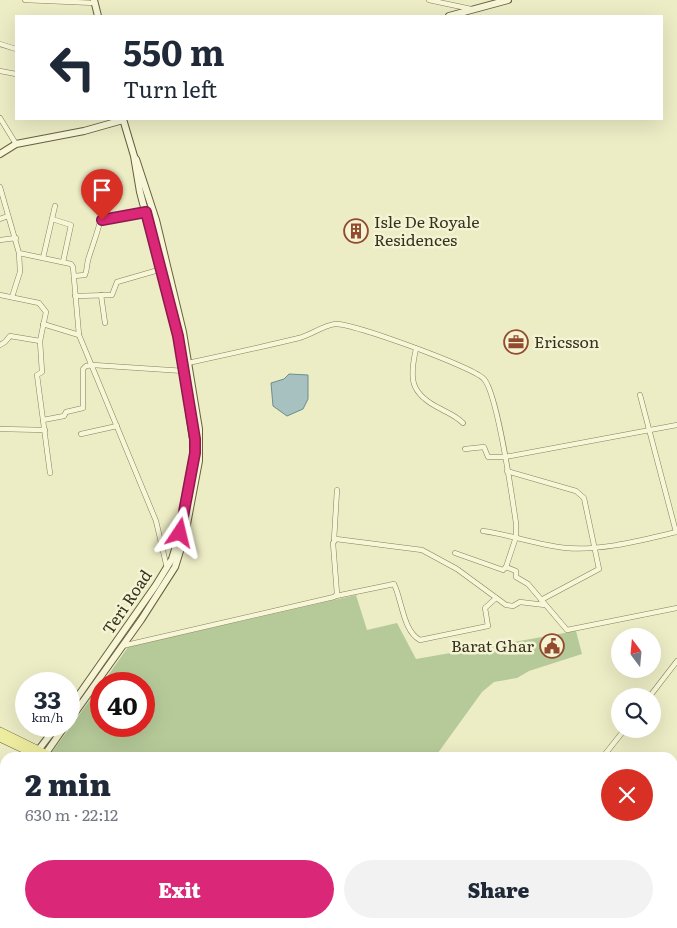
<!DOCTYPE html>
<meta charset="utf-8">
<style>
body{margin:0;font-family:Literata,serif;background:#f2f2f3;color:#1f2937;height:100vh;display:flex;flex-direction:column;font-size:19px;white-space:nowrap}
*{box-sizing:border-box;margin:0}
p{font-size:16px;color:#747a83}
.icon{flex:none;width:28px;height:28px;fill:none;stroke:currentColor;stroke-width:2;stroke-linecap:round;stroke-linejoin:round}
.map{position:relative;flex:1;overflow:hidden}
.details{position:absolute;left:0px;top:752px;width:678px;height:176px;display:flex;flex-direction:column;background:#fff;border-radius:15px 15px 0 0;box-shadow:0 5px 20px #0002}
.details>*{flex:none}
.top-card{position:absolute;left:15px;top:15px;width:648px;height:105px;border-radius:0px;box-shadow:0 5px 20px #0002;background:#fff;color:#1f2937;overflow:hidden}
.needle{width:32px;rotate:344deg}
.controls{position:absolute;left:611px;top:628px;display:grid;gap:10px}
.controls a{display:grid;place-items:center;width:50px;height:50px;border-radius:50%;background:#fff;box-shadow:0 5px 20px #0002;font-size:25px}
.speed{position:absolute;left:15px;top:672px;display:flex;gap:10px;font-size:25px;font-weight:700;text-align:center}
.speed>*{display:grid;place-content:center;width:65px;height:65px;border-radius:50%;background:#fff;box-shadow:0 5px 20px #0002;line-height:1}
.speed small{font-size:12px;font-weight:400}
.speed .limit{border:8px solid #d22;background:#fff;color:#111}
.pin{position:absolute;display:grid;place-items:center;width:42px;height:42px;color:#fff;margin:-51px -21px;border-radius:50% 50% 50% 0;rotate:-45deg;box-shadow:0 0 5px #0007}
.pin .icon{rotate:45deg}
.me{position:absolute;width:55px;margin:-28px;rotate:10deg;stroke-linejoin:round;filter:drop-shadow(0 0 4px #0008)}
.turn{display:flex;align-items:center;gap:18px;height:105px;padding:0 25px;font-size:22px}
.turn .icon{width:65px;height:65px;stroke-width:2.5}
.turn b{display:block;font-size:35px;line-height:42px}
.round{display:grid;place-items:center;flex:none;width:52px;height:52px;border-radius:26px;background:#f2f2f3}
.overview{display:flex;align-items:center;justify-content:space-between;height:85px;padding:0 25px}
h1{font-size:30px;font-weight:800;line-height:38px}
.cta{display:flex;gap:10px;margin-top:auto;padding:10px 25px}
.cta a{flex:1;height:58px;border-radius:30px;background:#db2777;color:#fff;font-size:20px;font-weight:800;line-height:58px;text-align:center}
.cta a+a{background:#f2f2f3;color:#1f2937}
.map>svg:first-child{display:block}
.green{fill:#b6ca99}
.water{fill:#a7c0c0;stroke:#6e8d8e}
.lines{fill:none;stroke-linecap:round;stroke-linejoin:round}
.street-casing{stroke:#867f5c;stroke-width:5.5}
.secondary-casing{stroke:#68603f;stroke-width:8}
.primary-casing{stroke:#554c30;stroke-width:8}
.street{stroke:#f7f7d8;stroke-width:4.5}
.secondary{stroke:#f7f7d8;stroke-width:6}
.primary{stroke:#eeec9f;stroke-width:7}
.route-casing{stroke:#8e194d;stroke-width:12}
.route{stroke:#db2777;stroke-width:9}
.labels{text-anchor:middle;stroke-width:5;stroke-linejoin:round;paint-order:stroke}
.poi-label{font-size:16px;fill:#37321f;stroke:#f4f4d4;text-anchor:start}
.street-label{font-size:16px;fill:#37321f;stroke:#f4f4d4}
</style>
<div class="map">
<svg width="677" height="928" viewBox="0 0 677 928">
<rect width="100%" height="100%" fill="#ececc5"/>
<!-- green -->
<path class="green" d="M356,595L367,630L397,623L416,659L576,631L582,654L529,671L517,678L494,682L482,692L435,757L64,758L52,752L101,685V726H144V684H102L128,647Z"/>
<!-- water -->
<path class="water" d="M289,374L308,375V399L303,409L287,416L273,406L271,383L284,379Z"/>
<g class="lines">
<!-- street casing -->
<g class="street-casing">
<g id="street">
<path d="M25,0L95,3"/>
<path d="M429,0L471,9"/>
<path d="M0,44L16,49"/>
<path d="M0,71L16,74"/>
<path d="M0,118L16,144"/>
<path d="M0,187L19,253L71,264L73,267L79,335L156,521L167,568"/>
<path d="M0,219L8,216"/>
<path d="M52,219L71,225L63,262"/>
<path d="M101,220L146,212"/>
<path d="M0,240L16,238"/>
<path d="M43,258L55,206"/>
<path d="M74,276L85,275C87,270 87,265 88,260C96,234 108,208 103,181"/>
<path d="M0,295L39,303L46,312L40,341L42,372L37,375L50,473"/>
<path d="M101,295L105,323"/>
<path d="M75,296L112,295L117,282L162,269"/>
<path d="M12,297L20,272L19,253"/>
<path d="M43,324L79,335"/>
<path d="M0,345L5,342L10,336L40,341"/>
<path d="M416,349C409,379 410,394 441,409C450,414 456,416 463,423"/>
<path d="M188,363C225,355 262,347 299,338C311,335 322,326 335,324C350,322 473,367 484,379C498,395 512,497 516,523V537L506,567"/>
<path d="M640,395L676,532"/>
<path d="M43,420L64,416L66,412L83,408V369L86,366L93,365L184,371"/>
<path d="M0,429L45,430"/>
<path d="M81,434L117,426"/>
<path d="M465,449L484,447L488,457H505"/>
<path d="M505,457L677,425"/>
<path d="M507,471L576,491L584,498L599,569L541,600"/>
<path d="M483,531C511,535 538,545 566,548C603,551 642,540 677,532"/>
<path d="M334,540L337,490"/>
<path d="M455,553L503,570L506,567L516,571V577L528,584L567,630L677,608"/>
<path d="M336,596L394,584C402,600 403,631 420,640L488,626L485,608L496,598"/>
<path d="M122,646L334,597L337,594L333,543L336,539L422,550L457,569L506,605L513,606L520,602L545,605"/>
<path d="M650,696L677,661"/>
<path d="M602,758L625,729"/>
<path d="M230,924L231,928"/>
<path d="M106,928L108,924"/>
<path d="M126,928L148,924"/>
<path d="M263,928L265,924"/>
<path d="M470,928L473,924"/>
</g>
</g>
<!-- secondary casing -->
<g class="secondary-casing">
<g id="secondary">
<path d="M94,0L98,16"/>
<path d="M449,16L508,0"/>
<path d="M0,154L16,144L84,131L123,120"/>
<path d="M69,709L156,585L172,559L180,533L195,453L178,336L140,192L134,156L123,119"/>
<path d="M69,721L141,620L175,567L185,535L199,461V429L183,332L156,220L136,159"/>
<path d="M36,753L57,726"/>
<path d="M44,756L65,726"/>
</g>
</g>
<!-- primary casing -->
<g class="primary-casing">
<g id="primary">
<path d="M0,731L55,758"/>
<path d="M0,738L42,758"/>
<path d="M387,924L396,928"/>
<path d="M400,924L409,928"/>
</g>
</g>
<!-- street -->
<use href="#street" class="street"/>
<!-- secondary -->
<use href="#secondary" class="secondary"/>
<!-- primary -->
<use href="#primary" class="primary"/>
</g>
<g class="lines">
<!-- route casing -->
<g class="route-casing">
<path id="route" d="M102,220L146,212L178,336L195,439V453L180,533"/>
</g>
<!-- route -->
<use href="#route" class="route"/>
</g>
<!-- icons -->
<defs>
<g id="building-ring" transform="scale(1.25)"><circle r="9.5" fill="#f4f4d4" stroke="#934b2f" stroke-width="1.5"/><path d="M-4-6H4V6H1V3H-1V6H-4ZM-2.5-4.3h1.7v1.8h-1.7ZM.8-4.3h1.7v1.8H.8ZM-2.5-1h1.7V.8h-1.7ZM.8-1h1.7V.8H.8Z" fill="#934b2f"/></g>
<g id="office-ring" transform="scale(1.25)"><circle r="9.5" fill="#f4f4d4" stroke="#934b2f" stroke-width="1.5"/><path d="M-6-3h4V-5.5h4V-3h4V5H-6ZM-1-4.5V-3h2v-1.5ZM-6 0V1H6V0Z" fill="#934b2f"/></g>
<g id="civic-ring" transform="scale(1.25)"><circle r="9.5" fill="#f4f4d4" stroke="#934b2f" stroke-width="1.5"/><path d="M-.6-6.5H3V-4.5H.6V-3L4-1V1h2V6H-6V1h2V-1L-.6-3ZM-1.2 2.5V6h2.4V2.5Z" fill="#934b2f"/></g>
</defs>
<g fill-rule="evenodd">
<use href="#building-ring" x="356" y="231"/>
<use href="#office-ring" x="516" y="342"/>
<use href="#civic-ring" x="552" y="646"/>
</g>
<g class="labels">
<!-- poi labels -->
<g class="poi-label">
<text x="374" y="228">Isle De Royale<tspan x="374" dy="18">Residences</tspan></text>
<text x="534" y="348">Ericsson</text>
<text x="534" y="652" text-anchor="end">Barat Ghar</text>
</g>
<!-- street labels -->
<g class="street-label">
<text transform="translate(127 602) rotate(-56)" y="6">Teri Road</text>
</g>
</g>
</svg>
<div class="controls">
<a><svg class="needle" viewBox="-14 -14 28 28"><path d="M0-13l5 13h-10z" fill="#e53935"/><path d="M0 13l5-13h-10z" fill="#747a83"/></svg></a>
<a><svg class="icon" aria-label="search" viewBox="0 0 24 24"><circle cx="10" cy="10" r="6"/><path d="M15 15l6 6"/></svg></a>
</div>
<div class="speed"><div>33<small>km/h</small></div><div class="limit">40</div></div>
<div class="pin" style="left:102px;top:220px;background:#d93025"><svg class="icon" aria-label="arrive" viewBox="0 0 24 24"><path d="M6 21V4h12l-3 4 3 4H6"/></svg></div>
<svg class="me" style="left:180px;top:533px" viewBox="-20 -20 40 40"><path d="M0-17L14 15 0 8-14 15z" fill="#db2777" stroke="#fff" stroke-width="4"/></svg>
<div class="top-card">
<div class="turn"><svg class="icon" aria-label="left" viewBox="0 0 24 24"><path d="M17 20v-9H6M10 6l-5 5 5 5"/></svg><div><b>550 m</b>Turn left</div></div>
</div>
<section class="details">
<div class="overview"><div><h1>2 min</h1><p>630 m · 22:12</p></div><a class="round" style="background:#d93025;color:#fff"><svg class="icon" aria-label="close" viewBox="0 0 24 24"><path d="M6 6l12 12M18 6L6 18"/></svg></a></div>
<div class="cta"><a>Exit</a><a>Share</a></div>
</section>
</div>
